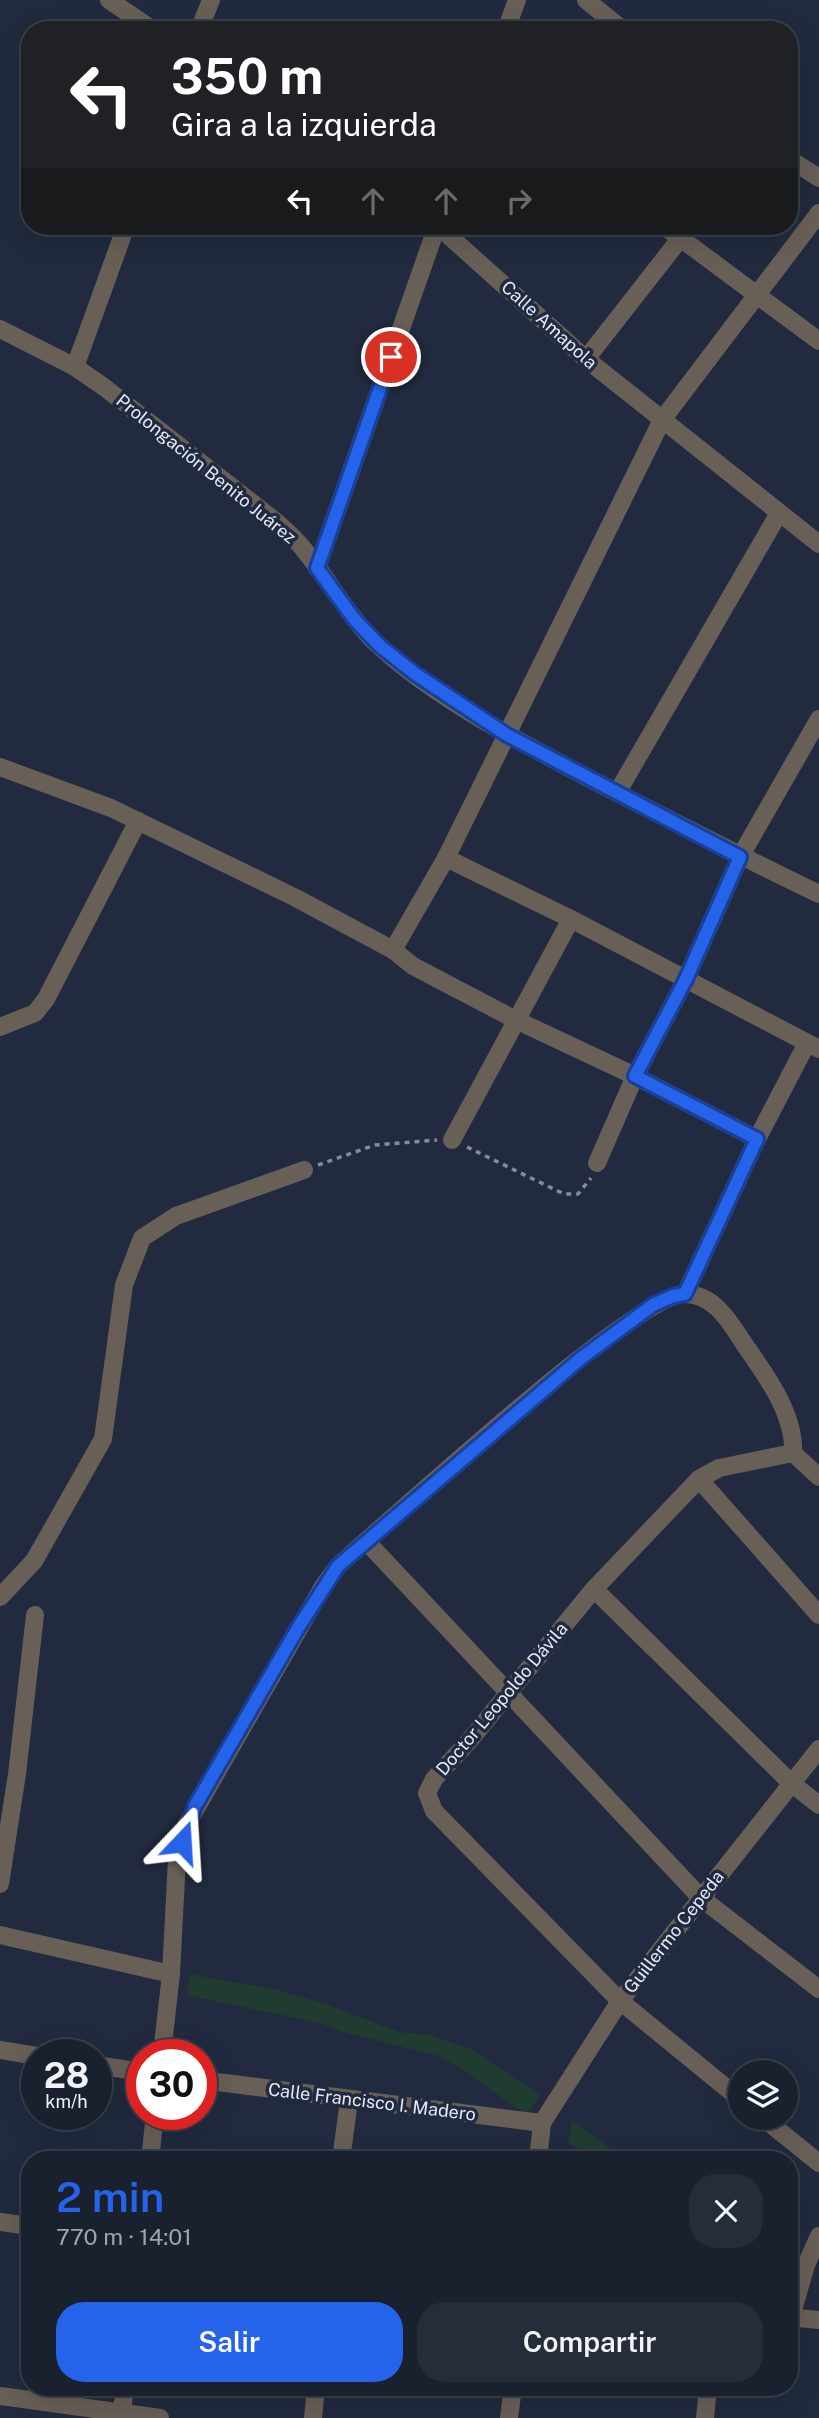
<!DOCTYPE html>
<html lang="es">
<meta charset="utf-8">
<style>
body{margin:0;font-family:"Public Sans",sans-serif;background:#262d3a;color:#f1f3f6;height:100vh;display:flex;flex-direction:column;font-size:26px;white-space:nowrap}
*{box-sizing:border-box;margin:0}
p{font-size:23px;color:#9fa3aa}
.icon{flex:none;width:38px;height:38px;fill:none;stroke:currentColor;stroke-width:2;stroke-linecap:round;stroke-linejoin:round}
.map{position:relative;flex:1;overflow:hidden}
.details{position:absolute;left:21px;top:2151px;width:777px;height:245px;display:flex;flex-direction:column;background:#19202e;border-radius:28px;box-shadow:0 7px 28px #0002,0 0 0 2px #373e4a}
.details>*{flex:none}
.guide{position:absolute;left:21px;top:21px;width:777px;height:214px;border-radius:28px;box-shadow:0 7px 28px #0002,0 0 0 2px #373e4a;background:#202124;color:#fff;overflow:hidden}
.fabs{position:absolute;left:728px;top:2060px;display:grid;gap:14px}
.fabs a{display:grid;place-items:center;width:70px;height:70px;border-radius:50%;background:#19202e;box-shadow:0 7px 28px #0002,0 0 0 2px #373e4a;font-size:35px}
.speed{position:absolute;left:21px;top:2039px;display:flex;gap:14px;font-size:35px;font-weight:700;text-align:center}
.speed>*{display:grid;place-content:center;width:91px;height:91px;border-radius:50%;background:#19202e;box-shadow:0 7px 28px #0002,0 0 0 2px #373e4a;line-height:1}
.speed small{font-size:18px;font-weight:400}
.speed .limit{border:10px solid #d22;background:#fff;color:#111}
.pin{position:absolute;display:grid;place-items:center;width:60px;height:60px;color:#fff;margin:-30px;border:4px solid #fff;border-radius:50%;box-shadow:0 2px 7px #0007}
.me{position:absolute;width:77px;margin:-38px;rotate:20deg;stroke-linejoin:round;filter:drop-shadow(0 0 5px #0008)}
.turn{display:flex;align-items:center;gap:24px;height:147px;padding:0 35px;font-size:32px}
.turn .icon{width:91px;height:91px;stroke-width:2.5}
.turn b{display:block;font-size:49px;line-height:60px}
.lanes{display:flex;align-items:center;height:66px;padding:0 35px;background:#0003;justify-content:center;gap:35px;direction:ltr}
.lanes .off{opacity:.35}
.round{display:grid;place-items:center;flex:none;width:74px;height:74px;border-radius:28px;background:#262d3a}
.headline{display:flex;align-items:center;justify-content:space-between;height:119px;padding:0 35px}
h1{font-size:42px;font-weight:600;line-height:52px;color:#2563eb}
.action{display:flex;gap:14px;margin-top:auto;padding:14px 35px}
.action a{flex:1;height:80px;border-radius:28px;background:#2563eb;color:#fff;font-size:28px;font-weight:600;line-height:80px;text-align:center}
.action a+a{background:#262d3a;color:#f1f3f6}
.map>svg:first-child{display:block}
.green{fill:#203c30}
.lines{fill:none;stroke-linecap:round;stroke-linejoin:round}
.path{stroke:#848b9c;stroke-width:3.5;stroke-dasharray:5 5;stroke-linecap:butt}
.street{stroke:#685f57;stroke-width:18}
.route-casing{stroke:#184099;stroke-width:18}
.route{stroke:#2563eb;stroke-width:12}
.labels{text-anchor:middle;stroke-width:7;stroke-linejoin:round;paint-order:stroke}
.street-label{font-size:18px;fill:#e3e9f7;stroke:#212a3e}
</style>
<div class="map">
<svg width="819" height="2418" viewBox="0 0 819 2418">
<rect width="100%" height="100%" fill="#212a3e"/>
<!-- green -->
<g class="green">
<path d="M190,1974L281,1991L328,2005L399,2032L429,2035L471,2049L541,2095L528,2112L516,2108L461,2068L438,2056L347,2033L319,2023L187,1995Z"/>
<path d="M572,2120L625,2159H590L568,2143Z"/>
</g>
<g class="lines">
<!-- path -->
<g class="path">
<path d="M467,1147L564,1194H578L591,1178"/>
<path d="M318,1165L375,1145L437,1140"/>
</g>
<!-- street -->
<g class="street">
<path d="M109,0L153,30"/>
<path d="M586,0L623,30"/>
<path d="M199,30L211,0"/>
<path d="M506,30L517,0"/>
<path d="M789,159L819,178"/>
<path d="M438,226L586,359L819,544"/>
<path d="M664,226L819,341"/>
<path d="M0,329L75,367L104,387L279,524C288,533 298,541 305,551C331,583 349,618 380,647C441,702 524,744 596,782C670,820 744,858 819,894"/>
<path d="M586,359L690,226"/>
<path d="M75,367L126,226"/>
<path d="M317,568L437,226"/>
<path d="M0,767L111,808L296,898L393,950L413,966L516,1020L635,1076L757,1139"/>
<path d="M617,793L779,513"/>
<path d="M446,858L571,919L819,1049"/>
<path d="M393,950L446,858L662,420L819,213"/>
<path d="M0,1027L35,1013L46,999L138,821"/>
<path d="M452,1140L571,919"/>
<path d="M597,1163L635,1076L686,979L740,857L819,719"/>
<path d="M685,1294L757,1139L807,1043"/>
<path d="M699,1479L819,1615"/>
<path d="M366,1541L701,1898L819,1989"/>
<path d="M594,1589L791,1783L819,1805"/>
<path d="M0,1597L34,1561L103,1439L124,1285L142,1238L176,1216L304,1170"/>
<path d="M0,1884L17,1774L35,1615"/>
<path d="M0,1935L171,1974"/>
<path d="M0,2050L37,2056"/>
<path d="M162,2054L171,1974L177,1859L187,1824L324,1585L338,1566L366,1541C415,1499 638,1294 685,1294C716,1294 732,1326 747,1348C768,1378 795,1416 793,1453L819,1477"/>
<path d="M96,2065L142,2072"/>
<path d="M201,2080L542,2123"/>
<path d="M740,2099L620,2001L434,1811L427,1793L434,1779L469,1741L594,1589L699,1479L719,1468L793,1453"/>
<path d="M763,2118L819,2163"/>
<path d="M150,2160L155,2114"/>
<path d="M341,2160L349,2100"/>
<path d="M538,2160L542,2123L620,2001L819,1749"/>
<path d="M0,2222L30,2226"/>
<path d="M789,2317L819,2320"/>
<path d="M791,2317L806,2265L819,2236"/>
<path d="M0,2396L160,2418"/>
<path d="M121,2418L125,2387"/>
<path d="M313,2418L316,2387"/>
<path d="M509,2418L513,2387"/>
<path d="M705,2418L708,2387"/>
</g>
</g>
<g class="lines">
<!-- route casing -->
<g class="route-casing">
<path id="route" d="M182,1842L195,1806L298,1628L338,1566L580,1359L653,1305L673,1296L685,1294L757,1139L635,1076L686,979L740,857L507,735L414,673L380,646L355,620L317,568L391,357"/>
</g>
<!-- route -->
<use href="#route" class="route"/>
</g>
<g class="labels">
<!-- street labels -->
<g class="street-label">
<text transform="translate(549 325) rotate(42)" y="6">Calle Amapola</text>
<text transform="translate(206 469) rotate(39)" y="6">Prolongación Benito Juárez</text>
<text transform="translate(502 1699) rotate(-50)" y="6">Doctor Leopoldo Dávila</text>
<text transform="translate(674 1932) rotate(-52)" y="6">Guillermo Cepeda</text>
<text transform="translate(372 2102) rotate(7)" y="6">Calle Francisco I. Madero</text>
</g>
</g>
</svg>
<div class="fabs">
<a><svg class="icon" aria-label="layers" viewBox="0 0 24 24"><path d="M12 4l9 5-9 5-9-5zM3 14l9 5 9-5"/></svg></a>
</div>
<div class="speed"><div>28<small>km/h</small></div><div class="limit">30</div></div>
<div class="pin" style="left:391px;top:357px;background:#d93025"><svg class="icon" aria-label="arrive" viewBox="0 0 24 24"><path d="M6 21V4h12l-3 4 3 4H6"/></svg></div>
<svg class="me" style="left:182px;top:1842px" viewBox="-20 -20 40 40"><path d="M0-17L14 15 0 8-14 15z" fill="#2563eb" stroke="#fff" stroke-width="4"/></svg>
<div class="guide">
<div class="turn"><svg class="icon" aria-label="left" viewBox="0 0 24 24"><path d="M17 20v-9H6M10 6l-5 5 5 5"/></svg><div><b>350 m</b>Gira a la izquierda</div></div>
<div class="lanes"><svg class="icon" aria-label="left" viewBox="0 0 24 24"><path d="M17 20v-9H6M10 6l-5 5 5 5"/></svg><svg class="icon off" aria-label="ahead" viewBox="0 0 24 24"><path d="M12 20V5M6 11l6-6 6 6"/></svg><svg class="icon off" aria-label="ahead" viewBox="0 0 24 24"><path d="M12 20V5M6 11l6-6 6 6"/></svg><svg class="icon off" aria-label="right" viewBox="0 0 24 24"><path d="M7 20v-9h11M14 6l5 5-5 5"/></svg></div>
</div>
<section class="details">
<div class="headline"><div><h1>2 min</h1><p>770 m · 14:01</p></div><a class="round"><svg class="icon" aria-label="close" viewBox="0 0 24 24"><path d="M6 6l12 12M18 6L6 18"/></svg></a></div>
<div class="action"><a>Salir</a><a>Compartir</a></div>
</section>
</div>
